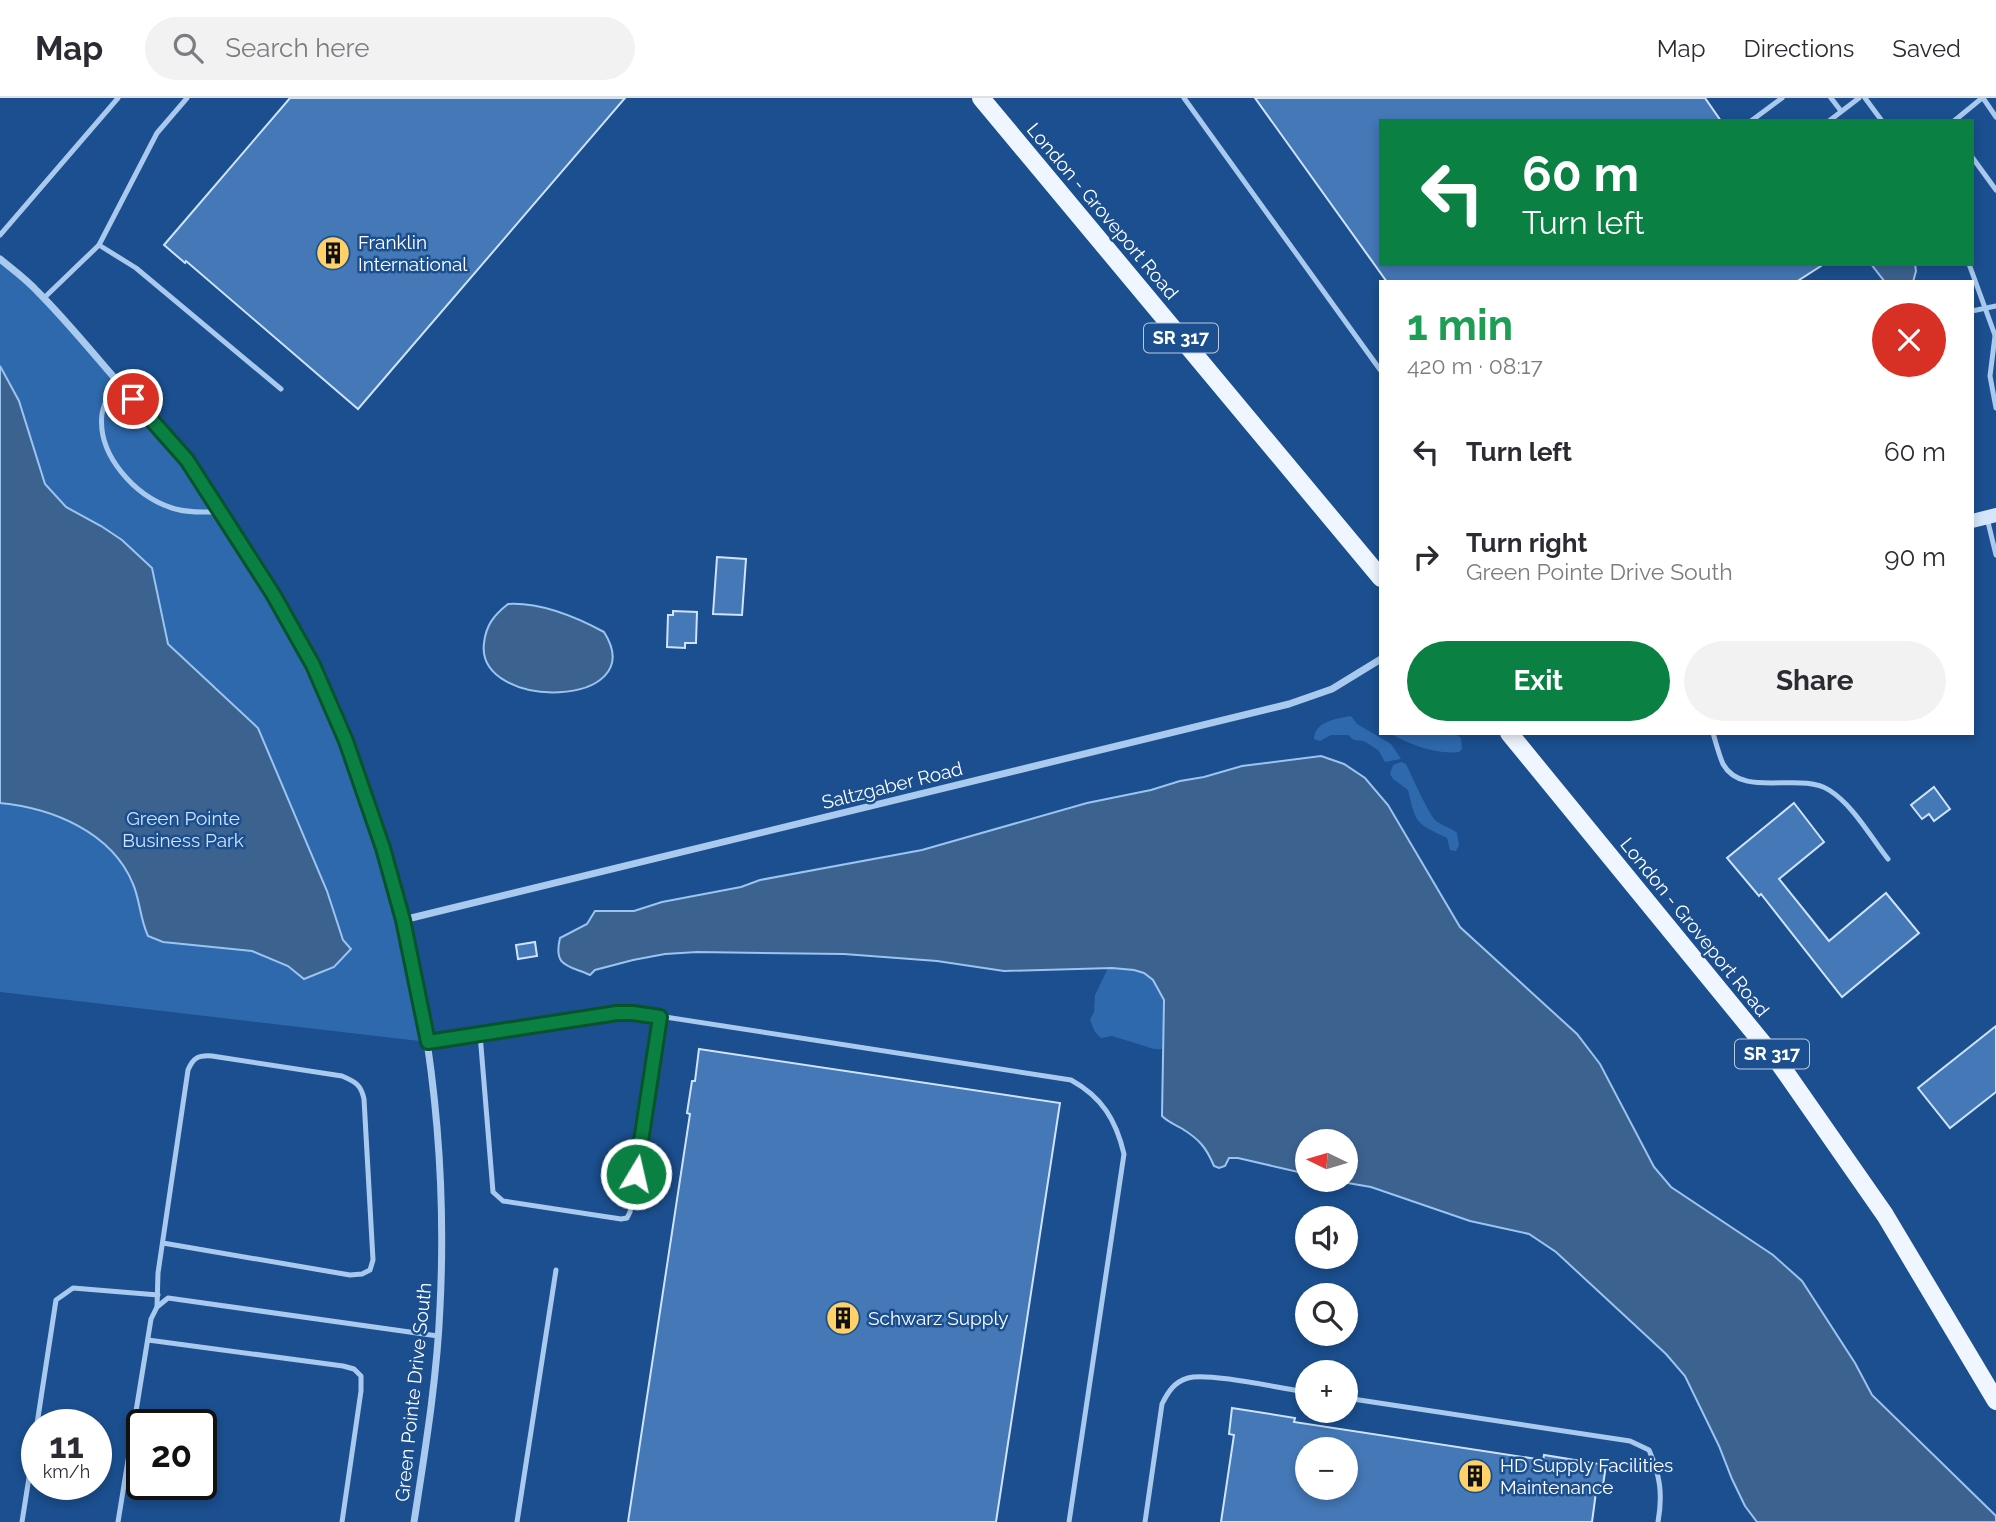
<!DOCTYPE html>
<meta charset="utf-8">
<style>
body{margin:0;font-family:Raleway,sans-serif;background:#f2f2f3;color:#2b2b33;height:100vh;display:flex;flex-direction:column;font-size:26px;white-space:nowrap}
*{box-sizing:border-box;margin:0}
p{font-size:23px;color:#7c7c81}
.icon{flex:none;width:38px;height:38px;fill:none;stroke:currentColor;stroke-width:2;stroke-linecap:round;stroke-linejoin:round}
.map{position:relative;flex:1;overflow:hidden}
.side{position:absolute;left:1379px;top:182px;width:595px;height:455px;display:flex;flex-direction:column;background:#fff;border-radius:0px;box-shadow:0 4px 10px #0003}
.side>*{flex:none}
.hud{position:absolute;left:1379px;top:21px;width:595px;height:147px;border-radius:0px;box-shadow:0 4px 10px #0003;background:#0b8043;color:#fff;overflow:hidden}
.needle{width:46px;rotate:275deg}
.buttons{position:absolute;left:1295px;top:1031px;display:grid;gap:14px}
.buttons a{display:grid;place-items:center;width:63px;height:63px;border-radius:50%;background:#fff;box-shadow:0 4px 10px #0003;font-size:35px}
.speed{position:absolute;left:21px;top:1311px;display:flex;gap:14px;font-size:35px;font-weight:700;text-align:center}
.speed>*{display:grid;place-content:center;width:91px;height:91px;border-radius:50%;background:#fff;box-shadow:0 4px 10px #0003;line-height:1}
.speed small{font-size:18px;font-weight:400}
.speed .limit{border:4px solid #111;border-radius:10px;background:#fff;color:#111}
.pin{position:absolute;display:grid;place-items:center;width:60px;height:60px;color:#fff;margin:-30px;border:4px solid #fff;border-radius:50%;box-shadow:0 2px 7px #0007}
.me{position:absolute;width:77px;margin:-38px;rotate:9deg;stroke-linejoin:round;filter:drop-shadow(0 0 5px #0008)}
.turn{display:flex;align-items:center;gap:24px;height:147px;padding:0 28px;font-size:32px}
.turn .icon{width:91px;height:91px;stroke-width:2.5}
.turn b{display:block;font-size:49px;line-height:60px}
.round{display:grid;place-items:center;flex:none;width:74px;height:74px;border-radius:37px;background:#f2f2f3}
.overview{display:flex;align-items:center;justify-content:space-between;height:119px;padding:0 28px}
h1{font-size:42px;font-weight:700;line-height:52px;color:#1e9e55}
.primary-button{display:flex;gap:14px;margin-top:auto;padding:14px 28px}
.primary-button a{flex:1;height:80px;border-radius:42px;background:#0b8043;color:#fff;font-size:28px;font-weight:700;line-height:80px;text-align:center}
.primary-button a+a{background:#f2f2f3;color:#2b2b33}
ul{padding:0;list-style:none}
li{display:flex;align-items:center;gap:21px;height:105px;padding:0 28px}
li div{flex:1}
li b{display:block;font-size:26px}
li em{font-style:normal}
header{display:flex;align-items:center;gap:42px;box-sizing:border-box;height:98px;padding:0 35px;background:#fff;border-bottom:2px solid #e1e1e2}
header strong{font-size:33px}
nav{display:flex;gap:38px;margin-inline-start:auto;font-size:24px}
.search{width:490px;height:63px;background:#f2f2f3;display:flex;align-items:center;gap:18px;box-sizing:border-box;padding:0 24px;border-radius:38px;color:#7c7c81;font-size:26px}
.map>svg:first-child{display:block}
.green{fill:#2e69ad}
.water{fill:#3c6290;stroke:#9cc4f0;stroke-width:2}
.building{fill:#4478b7;stroke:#cfe3fa;stroke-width:2;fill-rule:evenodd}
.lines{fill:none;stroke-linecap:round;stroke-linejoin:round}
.lane{stroke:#a9c9ee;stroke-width:5}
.street{stroke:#a9c9ee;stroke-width:7}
.secondary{stroke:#d6e6fa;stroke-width:14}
.primary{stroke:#f0f6ff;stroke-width:18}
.route-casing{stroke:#07532c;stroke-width:18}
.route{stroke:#0b8043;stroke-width:12}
.labels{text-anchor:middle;stroke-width:5;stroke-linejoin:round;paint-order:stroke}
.shield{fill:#1b4f8f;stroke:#bbcadd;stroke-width:2}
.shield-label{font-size:18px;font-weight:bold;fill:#fff}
.street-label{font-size:19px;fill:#fff;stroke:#1b4f8f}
.poi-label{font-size:19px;fill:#fff;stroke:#1b4f8f;text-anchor:start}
.park-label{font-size:19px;fill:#cfe3fa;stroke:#1b4f8f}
</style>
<header>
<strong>Map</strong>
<div class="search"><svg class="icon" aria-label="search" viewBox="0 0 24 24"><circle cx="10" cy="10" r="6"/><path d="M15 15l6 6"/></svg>Search here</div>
<nav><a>Map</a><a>Directions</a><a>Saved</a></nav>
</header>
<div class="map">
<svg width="1996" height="1424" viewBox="0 0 1996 1424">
<rect width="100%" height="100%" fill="#1b4f8f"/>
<!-- green -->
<g class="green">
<path d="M0,161L37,192L187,362L313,567L346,643L383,750L428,944L0,894Z"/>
<path d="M1351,618L1357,626L1391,646L1401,661L1385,664L1379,653L1372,648L1364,643L1354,642L1348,637H1331L1320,643L1314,641C1315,623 1336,621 1351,618Z"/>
<path d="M1389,635H1454L1461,640L1462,651L1459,654C1435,657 1410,646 1389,635Z"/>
<path d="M1401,664L1406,666C1411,676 1430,719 1436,723C1443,728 1450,729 1457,735L1459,747L1456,753L1450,752L1447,740C1415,725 1416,725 1408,692L1393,681L1390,676L1393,667Z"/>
<path d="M1108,870C1169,870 1167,900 1162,951H1154L1112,938L1101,940L1095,934L1090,922L1094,914L1095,897Z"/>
</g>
<!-- water -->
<g class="water">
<path d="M1871,166H1915L1916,173L1913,184H1885Z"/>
<path d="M0,268L19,303L45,386L66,409L101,428L122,442L152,470L168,546L258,630L327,793L343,842L351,851L334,869L304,881L288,868L252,853L163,844L148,838C140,821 140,802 133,786C112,734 52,710 0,705Z"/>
<path d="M508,506C541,504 576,519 604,534C653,611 475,614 484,545C486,527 494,517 508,506Z"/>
<path d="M1321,658L1344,666L1365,680L1388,707L1460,829L1577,936L1600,966L1654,1069L1671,1089L1773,1157L1802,1183L1855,1265L1872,1297L1996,1418V1424H1757L1745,1408L1732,1381L1719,1348L1685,1278L1666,1256L1556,1154L1529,1136L1470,1123L1371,1089L1330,1082H1346V1043H1307V1076L1238,1060H1229L1225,1068L1219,1070L1214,1068C1206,1049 1199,1041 1181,1030C1174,1026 1168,1024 1162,1018L1164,902L1153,882L1144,875L1134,872L1112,870L1004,873L937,863L844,856L697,854L665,856L633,862L595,872L590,877C568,867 553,869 560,840L587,826L595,813H634L662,804L741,789L760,782L922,752L1087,705L1151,692L1180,683L1204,679L1242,668Z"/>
</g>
<!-- building -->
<g class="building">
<path d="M290,0H625L358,311L186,163L185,165L164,147Z"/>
<path d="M1255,0H1705L1721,23H1381V166H1824L1796,184H1387Z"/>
<path d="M717,459L746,461L742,517L713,516Z"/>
<path d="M673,513L697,514L696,545H685V550L667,549L668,517H673Z"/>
<path d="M1934,689L1950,711L1934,723L1929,716L1922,721L1911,707Z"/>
<path d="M1794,705L1824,744L1779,781L1829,843L1886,795L1919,835L1842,899L1761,796L1759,798L1727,760Z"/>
<path d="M535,844L537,858L518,861L516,847Z"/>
<path d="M1996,928V994L1950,1030L1918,990Z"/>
<path d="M699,951L1060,1005L996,1424H628L690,1016L687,1015L692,983H695Z"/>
<path d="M1232,1310L1295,1320L1294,1324L1543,1362L1544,1357L1606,1367L1602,1394H1596L1592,1424H1221L1234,1337L1229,1336ZM1307,1351H1346V1390H1307Z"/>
</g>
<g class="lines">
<!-- lane -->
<g class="lane">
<path d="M1184,0L1381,273"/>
<path d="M1831,0L1841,13"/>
<path d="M1865,0L1882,23"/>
<path d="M1983,0L1996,19"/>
<path d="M1751,23L1782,0"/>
<path d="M1829,23L1859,0"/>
<path d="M1954,23L1982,0"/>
<path d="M1972,59L1996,92"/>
<path d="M0,137L118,0"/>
<path d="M99,147L136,170L281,291"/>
<path d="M1969,166L1996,240"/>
<path d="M44,200L99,147L157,35L187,0"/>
<path d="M1972,213L1996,208"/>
<path d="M1995,238L1990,278L1996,310"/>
<path d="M115,281C111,292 104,304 102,316C97,357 135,398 172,410C187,415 205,414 220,414"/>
<path d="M1987,420L1996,457"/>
<path d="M1713,635C1716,645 1719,657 1723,666C1742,701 1800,673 1829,692C1853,707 1870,738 1888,761"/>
<path d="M480,936L493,1094L503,1103L621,1121L627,1120L630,1114L660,919"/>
<path d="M428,944L533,927L633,914L1071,982C1102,999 1116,1022 1124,1056L1069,1424"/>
<path d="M157,1209L158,1175L188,972C193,960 198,957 212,958L342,978C356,984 361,987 364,1001L373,1162L370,1172L362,1176L350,1177L163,1145"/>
<path d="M148,1242L343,1268L354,1271L361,1278V1293L342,1424"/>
<path d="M1346,1300L1630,1343L1649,1352C1660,1377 1663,1396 1658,1424"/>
<path d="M37,1326L56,1202L73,1190L158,1197"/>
<path d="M22,1424L37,1329"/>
<path d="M118,1424L151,1221L157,1209L168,1200L438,1238"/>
<path d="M517,1424L556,1172"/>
<path d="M1145,1424L1162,1306C1168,1294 1174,1284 1188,1280C1208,1274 1283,1291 1307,1294"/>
</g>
<!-- street -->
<g class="street">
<path d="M0,161C12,171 26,181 37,193C68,224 96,259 125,292C146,315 167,337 186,360C206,386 222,416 239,443C265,484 293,525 314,569C408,765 451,993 440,1209C437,1281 425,1353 414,1424"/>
<path d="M403,822L1289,606L1332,591L1381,561"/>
</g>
<!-- secondary -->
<path class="secondary" d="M1972,423L1996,417"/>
<!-- primary -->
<g class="primary">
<path d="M981,0L1381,480"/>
<path d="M1509,635L1779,965L1885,1117L1996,1303"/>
</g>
</g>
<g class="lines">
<!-- route casing -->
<g class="route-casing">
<path id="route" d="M133,301L187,362L273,496L313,567L346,643L383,750L403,822L428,944L617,915H633L660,919L636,1076"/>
</g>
<!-- route -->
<use href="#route" class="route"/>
</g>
<!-- icons -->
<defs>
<g id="building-disc" transform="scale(1.75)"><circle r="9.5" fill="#ffd166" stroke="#1b4f8f"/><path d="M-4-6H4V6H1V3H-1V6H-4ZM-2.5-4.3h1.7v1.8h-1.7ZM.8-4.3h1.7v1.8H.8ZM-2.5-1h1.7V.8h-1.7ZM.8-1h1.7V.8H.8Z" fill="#111"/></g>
</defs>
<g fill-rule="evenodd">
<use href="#building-disc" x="333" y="155"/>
<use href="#building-disc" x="843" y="1220"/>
<use href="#building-disc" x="1475" y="1378"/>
</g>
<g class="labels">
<!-- shield labels -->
<g class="shield">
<rect x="1144" y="225.5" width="74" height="29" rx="5"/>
<rect x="1735" y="941.5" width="74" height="29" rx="5"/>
</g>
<g class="shield-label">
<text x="1181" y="246">SR 317</text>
<text x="1772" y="962">SR 317</text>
</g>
<!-- street labels -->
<g class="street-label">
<text transform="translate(1103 113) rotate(50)" y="7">London - Groveport Road</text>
<text transform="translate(892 687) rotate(-14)" y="7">Saltzgaber Road</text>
<text transform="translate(1695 829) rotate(51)" y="7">London - Groveport Road</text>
<text transform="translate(413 1294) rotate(-84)" y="7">Green Pointe Drive South</text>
</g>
<!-- poi labels -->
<g class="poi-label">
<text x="358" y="151">Franklin<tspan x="358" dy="22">International</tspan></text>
<text x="868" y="1227">Schwarz Supply</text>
<text x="1500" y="1374">HD Supply Facilities<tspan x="1500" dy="22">Maintenance</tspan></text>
</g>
<!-- park labels -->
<g class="park-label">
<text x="183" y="727">Green Pointe<tspan x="183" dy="22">Business Park</tspan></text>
</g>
</g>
</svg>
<div class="buttons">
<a><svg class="needle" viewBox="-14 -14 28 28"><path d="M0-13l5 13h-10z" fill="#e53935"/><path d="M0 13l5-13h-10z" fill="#7c7c81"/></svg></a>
<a><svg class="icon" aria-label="sound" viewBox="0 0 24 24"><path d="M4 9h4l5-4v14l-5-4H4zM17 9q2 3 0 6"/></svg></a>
<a><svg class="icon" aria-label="search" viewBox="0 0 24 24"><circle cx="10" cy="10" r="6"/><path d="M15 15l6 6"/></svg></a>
<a>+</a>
<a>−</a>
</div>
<div class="speed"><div>11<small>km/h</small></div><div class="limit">20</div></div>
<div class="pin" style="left:133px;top:301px;background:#d93025"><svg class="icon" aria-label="arrive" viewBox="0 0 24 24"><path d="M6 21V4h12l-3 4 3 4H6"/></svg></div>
<svg class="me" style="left:636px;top:1076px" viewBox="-20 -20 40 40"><circle r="17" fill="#0b8043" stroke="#fff" stroke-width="3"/><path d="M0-11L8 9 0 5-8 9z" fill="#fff"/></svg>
<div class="hud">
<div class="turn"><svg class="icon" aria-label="left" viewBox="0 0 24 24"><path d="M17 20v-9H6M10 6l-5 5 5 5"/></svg><div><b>60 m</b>Turn left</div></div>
</div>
<section class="side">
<div class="overview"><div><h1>1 min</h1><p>420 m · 08:17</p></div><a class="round" style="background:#d93025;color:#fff"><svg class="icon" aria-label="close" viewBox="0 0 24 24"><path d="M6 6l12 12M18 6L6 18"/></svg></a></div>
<ul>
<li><svg class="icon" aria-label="left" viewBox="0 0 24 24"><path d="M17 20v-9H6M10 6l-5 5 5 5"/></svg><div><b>Turn left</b></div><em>60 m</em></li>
<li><svg class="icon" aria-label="right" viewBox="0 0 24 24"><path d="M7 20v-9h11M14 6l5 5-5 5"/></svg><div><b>Turn right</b><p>Green Pointe Drive South</p></div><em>90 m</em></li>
</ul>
<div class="primary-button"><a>Exit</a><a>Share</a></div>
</section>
</div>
